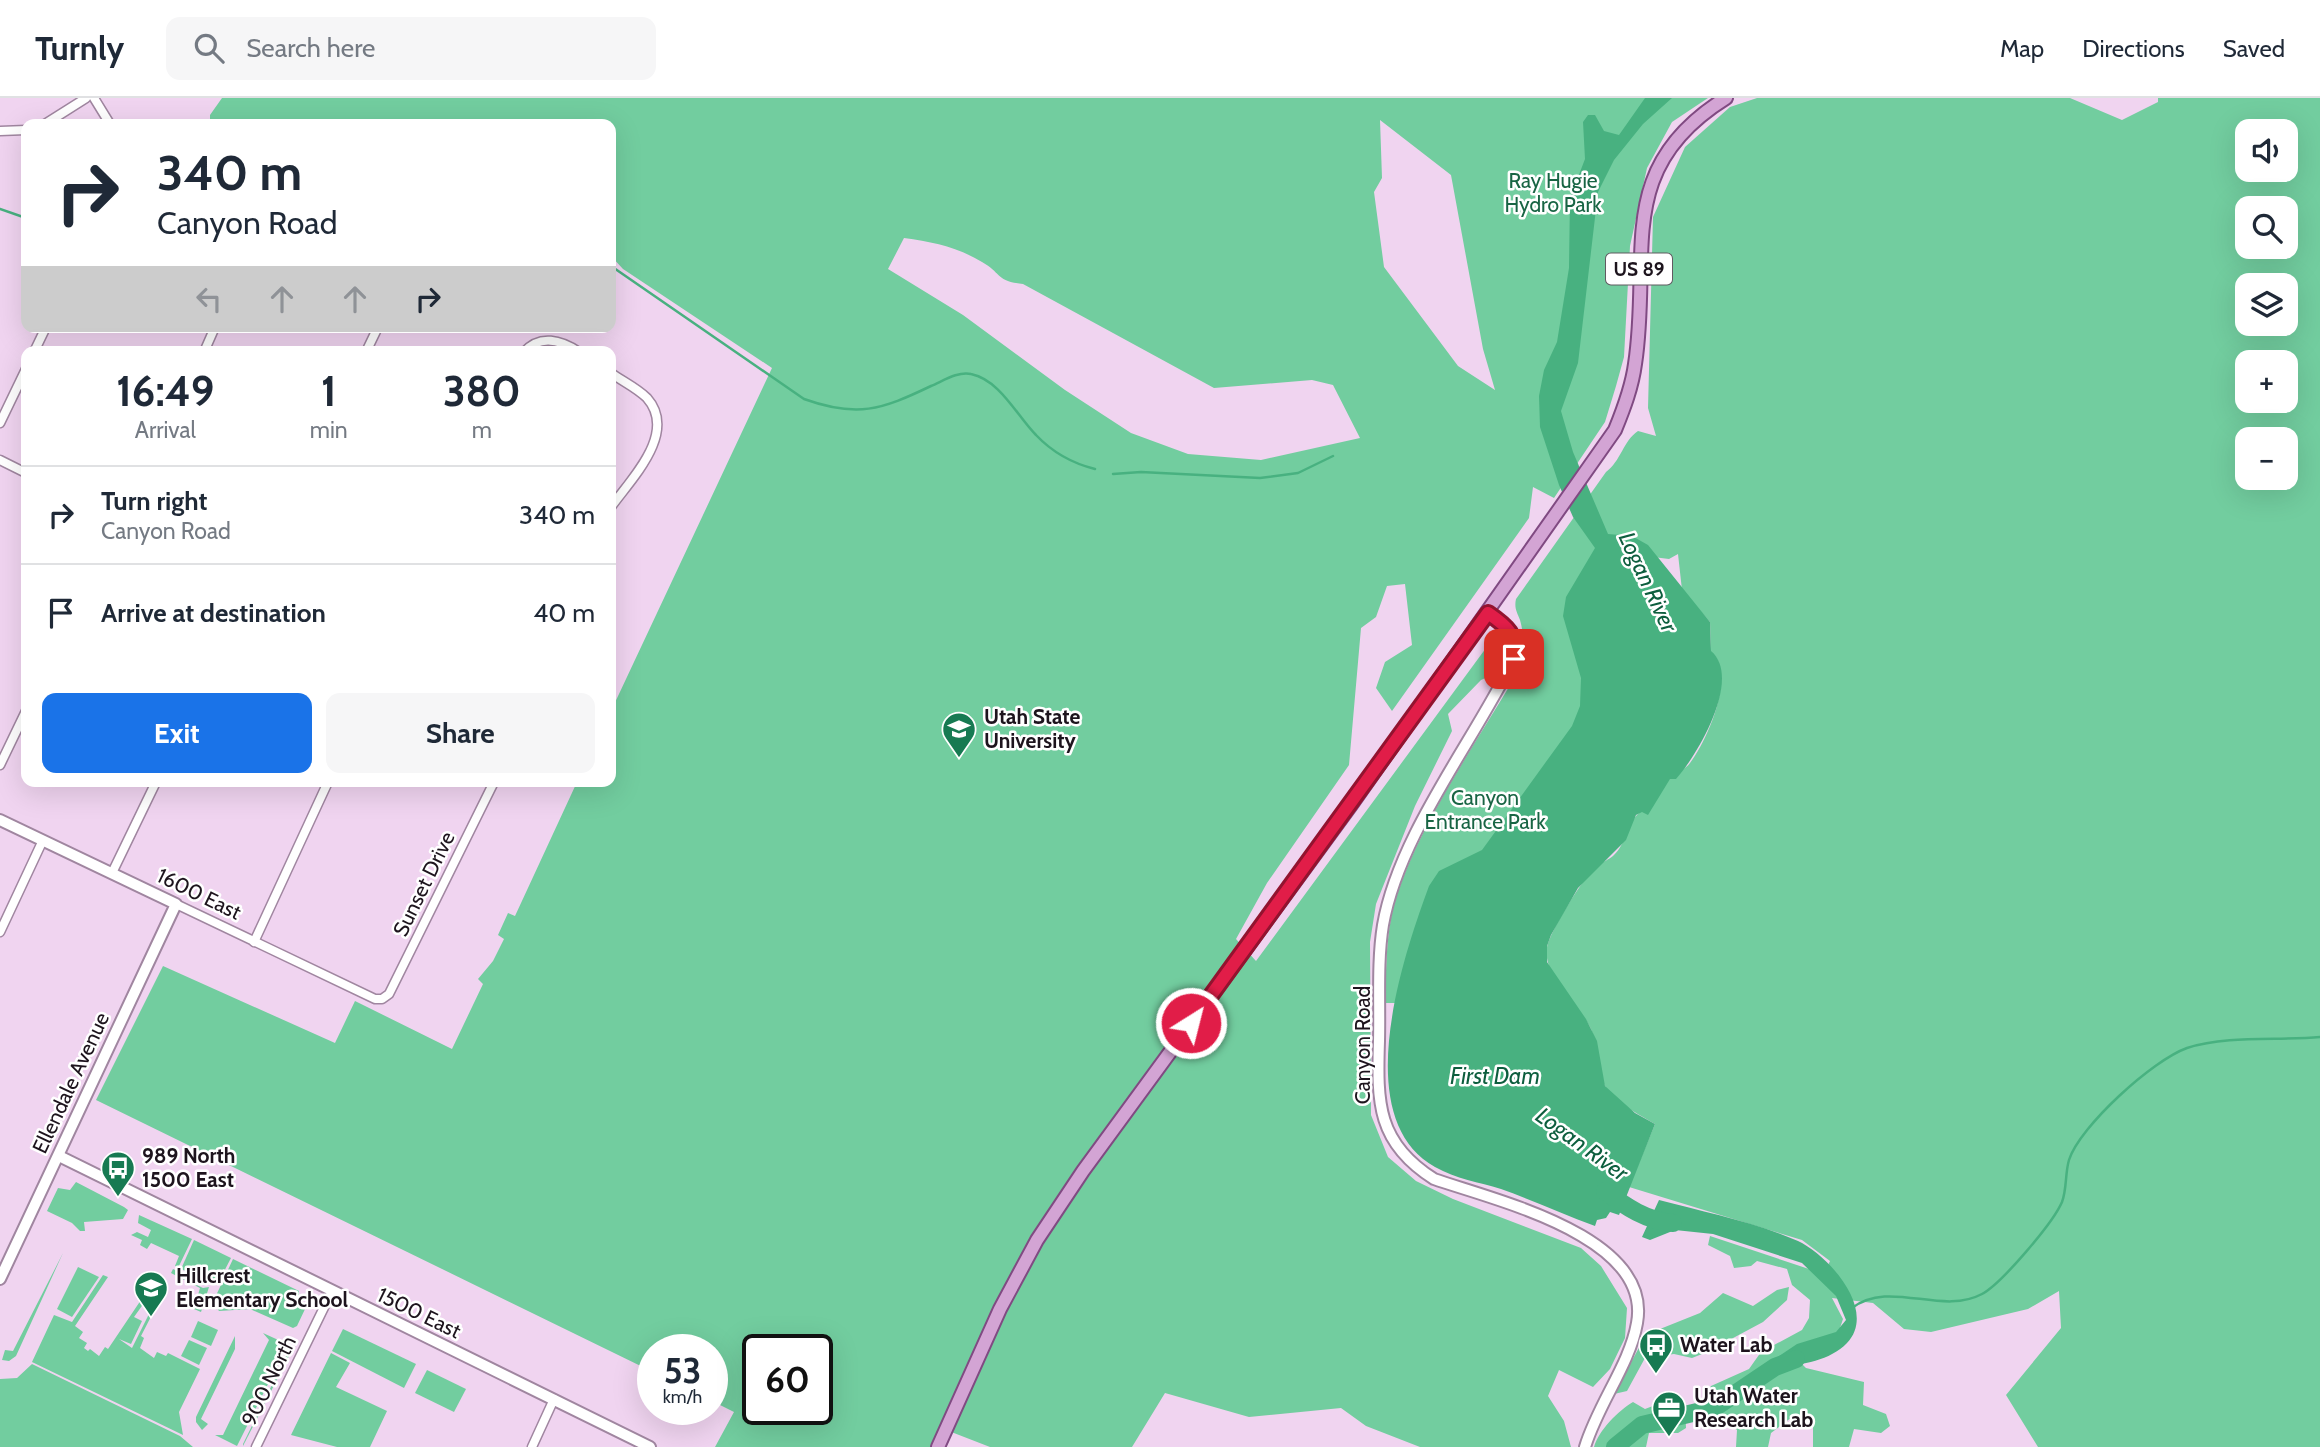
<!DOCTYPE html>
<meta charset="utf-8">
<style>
body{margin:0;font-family:Cabin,sans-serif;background:#f6f6f7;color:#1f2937;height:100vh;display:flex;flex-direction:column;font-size:26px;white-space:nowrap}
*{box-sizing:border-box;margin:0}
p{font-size:23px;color:#747a83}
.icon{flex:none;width:38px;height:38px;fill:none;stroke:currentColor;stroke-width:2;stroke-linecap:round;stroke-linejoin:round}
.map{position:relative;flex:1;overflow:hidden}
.side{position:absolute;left:21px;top:248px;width:595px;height:441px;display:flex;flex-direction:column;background:#fff;border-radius:14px;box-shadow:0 7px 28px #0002}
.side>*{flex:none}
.hud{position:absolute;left:21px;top:21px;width:595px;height:214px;border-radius:14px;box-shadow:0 7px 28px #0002;background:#fff;color:#1f2937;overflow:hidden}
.tools{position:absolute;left:2235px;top:21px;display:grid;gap:14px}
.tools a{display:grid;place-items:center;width:63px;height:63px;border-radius:14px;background:#fff;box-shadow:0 7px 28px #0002;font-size:35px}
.speed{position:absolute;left:637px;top:1236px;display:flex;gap:14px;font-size:35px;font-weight:700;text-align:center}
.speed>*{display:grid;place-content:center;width:91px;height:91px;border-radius:50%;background:#fff;box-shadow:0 7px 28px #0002;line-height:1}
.speed small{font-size:18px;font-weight:400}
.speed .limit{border:4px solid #111;border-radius:10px;background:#fff;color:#111}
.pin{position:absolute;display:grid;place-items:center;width:60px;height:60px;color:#fff;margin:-30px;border-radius:14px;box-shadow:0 4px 10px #0006}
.me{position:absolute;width:77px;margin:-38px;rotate:36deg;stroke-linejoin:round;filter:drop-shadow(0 0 5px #0008)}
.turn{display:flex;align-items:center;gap:24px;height:147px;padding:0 21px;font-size:32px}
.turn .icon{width:91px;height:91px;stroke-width:2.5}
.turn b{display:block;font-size:49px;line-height:60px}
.lanes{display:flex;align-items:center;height:66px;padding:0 21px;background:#0003;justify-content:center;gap:35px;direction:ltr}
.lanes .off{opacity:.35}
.eta{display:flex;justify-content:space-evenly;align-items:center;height:119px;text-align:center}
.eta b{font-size:42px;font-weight:800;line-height:49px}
.primary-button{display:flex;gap:14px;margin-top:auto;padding:14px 21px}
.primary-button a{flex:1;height:80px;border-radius:14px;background:#1a73e8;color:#fff;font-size:28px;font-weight:800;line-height:80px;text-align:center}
.primary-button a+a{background:#f6f6f7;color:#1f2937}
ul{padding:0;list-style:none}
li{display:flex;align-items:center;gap:21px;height:98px;padding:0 21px;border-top:2px solid #e0e1e3}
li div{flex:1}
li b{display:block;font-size:26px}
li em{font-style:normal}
header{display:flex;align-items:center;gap:42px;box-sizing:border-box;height:98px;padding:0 35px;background:#fff;border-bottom:2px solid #e0e1e3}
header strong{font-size:33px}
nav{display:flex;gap:38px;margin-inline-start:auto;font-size:24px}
.search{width:490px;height:63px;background:#f6f6f7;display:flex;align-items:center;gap:18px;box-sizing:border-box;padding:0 24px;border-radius:14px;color:#747a83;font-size:26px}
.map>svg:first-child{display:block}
.green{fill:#72cd9f;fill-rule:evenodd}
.water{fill:#48b180}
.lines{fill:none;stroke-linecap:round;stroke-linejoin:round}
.stream{stroke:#48b180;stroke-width:2.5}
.river{stroke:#48b180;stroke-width:18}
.street-casing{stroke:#a086a0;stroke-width:11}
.secondary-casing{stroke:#a086a0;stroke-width:14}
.primary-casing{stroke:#804a82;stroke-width:16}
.street{stroke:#fff;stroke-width:8}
.secondary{stroke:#fff;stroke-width:10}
.primary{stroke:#d3a4d4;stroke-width:12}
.route-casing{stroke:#92132f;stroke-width:18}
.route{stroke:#e11d48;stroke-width:12}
.labels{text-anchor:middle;stroke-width:5;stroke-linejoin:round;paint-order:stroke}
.shield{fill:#fff;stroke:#615a61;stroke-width:2}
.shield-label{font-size:19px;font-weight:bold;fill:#1d141d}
.park-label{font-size:21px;fill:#186544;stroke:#fff}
.poi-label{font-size:21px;font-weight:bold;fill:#1d141d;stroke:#fff;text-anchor:start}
.street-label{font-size:21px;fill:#1d141d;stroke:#fff}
.water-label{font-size:23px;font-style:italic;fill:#0d5e3e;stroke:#fff}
</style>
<header>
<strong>Turnly</strong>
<div class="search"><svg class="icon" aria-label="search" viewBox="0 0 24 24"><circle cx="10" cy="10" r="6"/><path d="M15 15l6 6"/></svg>Search here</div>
<nav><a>Map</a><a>Directions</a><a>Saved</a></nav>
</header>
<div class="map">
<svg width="2320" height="1349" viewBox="0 0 2320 1349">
<rect width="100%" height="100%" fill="#f0d4f0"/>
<!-- green -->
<g class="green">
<path d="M222,0H1708L1672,24L1647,70L1630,148L1624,259L1616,288L1605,324L1554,400L1533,389L1529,420L1392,613L1376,590L1385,564L1412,547L1405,486L1387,488L1376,519L1361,530L1349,667L1267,785L1236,841L1256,863L1486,550L1496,548L1503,556L1497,575L1481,582L1448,616L1452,633L1415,708L1376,806L1370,844L1371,1017L1388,1059L1416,1083L1453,1101L1581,1150L1601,1168L1627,1210L1625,1240L1610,1271L1593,1289L1559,1272L1548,1298L1564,1323L1571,1349H1420L1366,1328L1341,1310L1249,1319L1165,1295L1132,1349H990L941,1330L932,1349H715L734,1314L712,1303V1251H653V1274L96,1002L163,868L335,945L355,903L452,951L483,886L478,881L493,863L504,841L498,837L508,815L515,818L577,684H611V613L772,270L623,171L611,158V26H210V17ZM1380,22L1451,77L1483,251L1495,292L1458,268L1384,169L1374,94L1382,80ZM904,140C933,144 957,149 982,164C1002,175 995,183 1023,186L1214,290L1312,282L1333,287L1360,340L1261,362L1188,356L1131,335L1065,292L963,217L888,171ZM758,1251H817V1311H758Z"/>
<path d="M1757,0H2070L2122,22L2158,4V0H2320V1349H2038L2006,1297L2061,1230L2059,1193L2028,1211L1931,1234L1904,1231L1873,1205L1832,1200L1843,1221L1838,1236L1793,1257L1806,1270L1864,1284L1863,1307L1886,1316L1890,1328L1881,1335L1854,1331L1849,1349H1813V1323L1796,1316L1771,1335L1768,1349H1736L1737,1332L1733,1328L1701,1326L1703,1304L1711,1288L1749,1271L1761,1254L1802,1232L1809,1220L1810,1202L1792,1187L1787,1171L1757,1163L1751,1168L1734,1170L1730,1158L1708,1147L1710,1138L1824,1176L1830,1163L1802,1142L1629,1089L1655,1026C1640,1017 1614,1004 1605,988C1596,971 1599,949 1591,931C1579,906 1542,879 1547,849C1550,833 1584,779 1596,768C1602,764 1609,762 1614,757C1626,746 1627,726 1638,716C1650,705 1660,695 1669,681C1675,675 1685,672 1690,665C1707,643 1737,575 1711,554L1710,524L1682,492L1678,456L1669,461L1653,459L1591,609L1399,905H1385C1386,877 1386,847 1391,820C1406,745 1477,644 1516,577C1523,558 1526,543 1520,522C1517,514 1514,510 1516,501L1606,374C1621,363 1623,343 1638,333L1656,338L1648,310L1653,119L1685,49L1730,9ZM2247,33H2286V72H2247ZM2247,110H2286V149H2247ZM2247,187H2286V226H2247ZM2247,264H2286V303H2247ZM2247,341H2286V380H2247Z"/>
<path d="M76,1084L124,1109L128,1112L123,1121L84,1124L85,1133H80L72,1125L47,1113L58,1090L70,1092Z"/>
<path d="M139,1117L192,1141L178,1170L175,1168L179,1158L151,1145L147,1151L140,1147L142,1142L131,1137L137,1134L148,1139L151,1132L138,1125Z"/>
<path d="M194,1142L231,1160L217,1187L181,1171Z"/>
<path d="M63,1155L16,1258L9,1263L2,1262L5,1252L13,1253Z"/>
<path d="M233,1161L299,1193V1202L306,1209L297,1228L293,1230L250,1211L219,1213L213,1204Z"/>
<path d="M78,1169L99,1179L72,1219L57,1211Z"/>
<path d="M173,1171L186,1177L184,1181L203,1190L209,1189L201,1214L194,1211L200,1190L171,1175Z"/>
<path d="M103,1177L108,1179L75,1228L83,1234L79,1240L87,1245L84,1250L88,1253L90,1251L99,1258L105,1249L108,1251L145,1196L153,1200L149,1207L144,1205L134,1219L142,1223L131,1246L119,1241L132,1250L156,1202L159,1203L141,1238L144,1240L140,1250L154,1260L157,1254L166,1258L168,1255L200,1271L179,1314L183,1337L32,1264L54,1217L72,1224Z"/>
<path d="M1789,1189L1787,1202L1763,1224L1707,1254L1692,1260L1674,1256L1645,1260L1627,1293L1614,1296L1642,1244L1655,1233L1700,1215L1723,1195L1753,1208L1777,1192Z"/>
<path d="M198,1223L218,1232L211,1248L191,1239Z"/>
<path d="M343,1231L416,1266L404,1290L332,1253Z"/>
<path d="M263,1235L287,1246L286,1250L237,1348L215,1337H223L269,1242Z"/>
<path d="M235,1238V1251L201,1321L208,1326L202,1332L196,1324V1319Z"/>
<path d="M189,1242L207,1250L199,1267L181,1258Z"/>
<path d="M290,1250L291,1254L243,1348V1346Z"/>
<path d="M331,1255L350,1265L336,1289L387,1313L370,1349H337L291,1337Z"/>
<path d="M32,1266L180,1338L193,1349H0V1281L17,1280Z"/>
<path d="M427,1272L466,1291L454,1314L415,1295Z"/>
<path d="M1671,1301L1685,1306L1686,1330L1678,1335H1649L1646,1349H1594C1599,1332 1618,1313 1633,1304L1645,1311Z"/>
</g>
<!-- water -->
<g class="water">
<path d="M1645,0H1672L1643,26L1614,62L1598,94L1578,265L1561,313L1573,354L1608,436L1632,438L1648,447L1710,524L1711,553C1743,580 1697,658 1676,681H1670L1648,717L1642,714L1636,717L1626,742L1578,790L1551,837L1547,848V864L1586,921L1597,943L1605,988L1635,1015L1655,1026L1619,1117L1610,1114L1606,1120L1597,1122L1595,1128C1563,1116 1532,1102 1501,1091C1479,1084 1456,1081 1435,1069C1348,1020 1403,859 1429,788L1439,773L1482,752L1572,628L1580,608L1581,580L1563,518L1566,499L1595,450L1573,419L1559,387L1540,329L1539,298L1544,272L1557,244L1569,170L1570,100L1585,61L1583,24L1588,17H1595L1604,33L1619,37Z"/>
<path d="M1659,1102C1704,1114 1755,1124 1798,1143C1828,1157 1878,1212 1847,1245C1825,1268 1786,1267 1757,1273L1797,1246L1836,1234L1846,1222L1836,1198L1802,1165L1713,1136L1675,1132L1650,1142L1642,1139Z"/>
</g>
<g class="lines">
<!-- stream -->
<g class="stream">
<path d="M0,111L26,120"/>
<path d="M611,168L804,301C857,320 881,312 931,288C943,283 958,273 971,276C1000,282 1017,318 1036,337C1053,355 1071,365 1095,371"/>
<path d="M1113,376L1141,374L1260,380L1298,375L1333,358"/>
<path d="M1852,1210C1890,1181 1941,1218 1982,1196C2001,1186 2053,1125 2062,1104C2067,1091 2065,1075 2069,1062C2080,1028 2153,962 2187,950C2228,937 2278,943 2320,939"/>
</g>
<!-- river -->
<g class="river">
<path d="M1605,1093C1626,1109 1647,1123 1673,1125"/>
<path d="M1615,1349L1642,1327L1714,1310L1775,1269L1796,1261"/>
</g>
<!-- street casing -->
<g class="street-casing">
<g id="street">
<path d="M94,0L110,26"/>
<path d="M45,26L86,0"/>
<path d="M0,33L26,32"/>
<path d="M34,254L46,229"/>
<path d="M204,254L215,229"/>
<path d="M366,254L378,229"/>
<path d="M524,254C540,236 561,242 579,254"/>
<path d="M611,275C622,283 637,290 647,300C678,335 631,381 611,409"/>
<path d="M0,325L26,271"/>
<path d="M0,362L26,375"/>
<path d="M0,667L26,613"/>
<path d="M112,775L156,684"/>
<path d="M176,806L375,901H382L389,896L494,684"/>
<path d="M0,834L43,742"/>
<path d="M254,844L328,684"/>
<path d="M256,1349L332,1193"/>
<path d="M532,1349L554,1301"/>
</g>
</g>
<!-- secondary casing -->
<g class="secondary-casing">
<g id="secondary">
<path d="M1488,515C1506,528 1518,537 1514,561C1474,643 1399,736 1383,827C1377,864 1380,905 1379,943C1377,1005 1377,1045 1434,1081C1494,1102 1653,1138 1637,1225C1630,1266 1598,1306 1585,1349"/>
<path d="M0,722L176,806L0,1181"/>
<path d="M59,1058L650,1349"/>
</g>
</g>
<!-- primary casing -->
<g class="primary-casing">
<path id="primary" d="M938,1349L1000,1211L1037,1142L1083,1073L1351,707L1615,332C1624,310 1632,289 1635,266C1652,156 1612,71 1726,0"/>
</g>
<!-- street -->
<use href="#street" class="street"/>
<!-- secondary -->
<use href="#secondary" class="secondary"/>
<!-- primary -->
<use href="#primary" class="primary"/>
</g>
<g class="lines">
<!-- route casing -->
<g class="route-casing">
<path id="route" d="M1191,925L1488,515C1507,528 1518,537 1514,561"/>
</g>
<!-- route -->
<use href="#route" class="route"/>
</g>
<!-- icons -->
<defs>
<g id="university-pin" transform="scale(1.75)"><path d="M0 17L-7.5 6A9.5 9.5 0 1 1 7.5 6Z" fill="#177a52" stroke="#fff"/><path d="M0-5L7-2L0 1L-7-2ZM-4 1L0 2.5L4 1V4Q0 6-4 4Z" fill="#fff"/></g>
<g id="bus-pin" transform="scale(1.75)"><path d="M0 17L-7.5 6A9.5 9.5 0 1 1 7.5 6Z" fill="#177a52" stroke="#fff"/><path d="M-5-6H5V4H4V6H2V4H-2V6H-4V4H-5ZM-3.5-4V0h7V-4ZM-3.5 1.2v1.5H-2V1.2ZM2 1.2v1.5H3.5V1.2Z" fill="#fff"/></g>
<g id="school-pin" transform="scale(1.75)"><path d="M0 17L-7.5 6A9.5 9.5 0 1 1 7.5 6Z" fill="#177a52" stroke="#fff"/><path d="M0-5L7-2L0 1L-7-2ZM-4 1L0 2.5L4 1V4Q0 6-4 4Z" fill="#fff"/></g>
<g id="office-pin" transform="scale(1.75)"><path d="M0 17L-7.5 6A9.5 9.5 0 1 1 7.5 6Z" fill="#177a52" stroke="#fff"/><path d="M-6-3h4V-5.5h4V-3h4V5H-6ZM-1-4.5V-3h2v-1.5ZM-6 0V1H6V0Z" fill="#fff"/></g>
</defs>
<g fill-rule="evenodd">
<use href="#university-pin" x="959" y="631"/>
<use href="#bus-pin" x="118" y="1070"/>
<use href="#school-pin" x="151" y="1190"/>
<use href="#bus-pin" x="1656" y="1247"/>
<use href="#office-pin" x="1669" y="1310"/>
</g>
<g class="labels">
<!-- shield labels -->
<rect class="shield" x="1606" y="155.5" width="66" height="31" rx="5"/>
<g class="shield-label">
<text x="1639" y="178">US 89</text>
</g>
<!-- park labels -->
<g class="park-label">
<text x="1553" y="90">Ray Hugie<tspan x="1553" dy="24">Hydro Park</tspan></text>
<text x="1485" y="707">Canyon<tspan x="1485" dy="24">Entrance Park</tspan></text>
</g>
<!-- poi labels -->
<g class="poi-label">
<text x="984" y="626">Utah State<tspan x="984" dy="24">University</tspan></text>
<text x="142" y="1065">989 North<tspan x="142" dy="24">1500 East</tspan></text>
<text x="176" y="1185">Hillcrest<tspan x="176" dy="24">Elementary School</tspan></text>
<text x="1680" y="1254">Water Lab</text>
<text x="1694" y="1305">Utah Water<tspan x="1694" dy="24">Research Lab</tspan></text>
</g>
<!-- street labels -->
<g class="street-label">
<text transform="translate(424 786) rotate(-64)" y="7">Sunset Drive</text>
<text transform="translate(199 796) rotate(26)" y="7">1600 East</text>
<text transform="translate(1363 947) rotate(-90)" y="7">Canyon Road</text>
<text transform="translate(71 985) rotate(-65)" y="7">Ellendale Avenue</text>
<text transform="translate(419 1215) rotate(26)" y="7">1500 East</text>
<text transform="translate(269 1283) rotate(-64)" y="7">900 North</text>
</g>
<!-- water labels -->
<g class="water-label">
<text transform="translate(1648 484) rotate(65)" y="8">Logan River</text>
<text x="1495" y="986">First Dam</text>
<text transform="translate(1582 1046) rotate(36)" y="8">Logan River</text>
</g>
</g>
</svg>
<div class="tools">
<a><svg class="icon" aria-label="sound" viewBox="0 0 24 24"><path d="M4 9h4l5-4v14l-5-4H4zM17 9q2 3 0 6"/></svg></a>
<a><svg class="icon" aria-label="search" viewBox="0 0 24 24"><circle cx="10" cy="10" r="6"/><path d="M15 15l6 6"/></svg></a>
<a><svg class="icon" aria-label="layers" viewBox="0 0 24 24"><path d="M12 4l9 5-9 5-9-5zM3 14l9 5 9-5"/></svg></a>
<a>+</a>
<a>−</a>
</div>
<div class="speed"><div>53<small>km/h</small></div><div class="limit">60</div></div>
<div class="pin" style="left:1514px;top:561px;background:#d93025"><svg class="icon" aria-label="arrive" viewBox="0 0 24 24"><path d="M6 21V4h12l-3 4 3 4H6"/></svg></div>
<svg class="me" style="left:1191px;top:925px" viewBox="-20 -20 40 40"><circle r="17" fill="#e11d48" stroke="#fff" stroke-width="3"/><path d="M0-11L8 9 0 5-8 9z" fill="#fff"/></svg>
<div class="hud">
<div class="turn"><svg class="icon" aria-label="right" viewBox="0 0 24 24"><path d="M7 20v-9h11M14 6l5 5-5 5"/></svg><div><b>340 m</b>Canyon Road</div></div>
<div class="lanes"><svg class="icon off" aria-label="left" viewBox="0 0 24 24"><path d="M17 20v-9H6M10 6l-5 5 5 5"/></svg><svg class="icon off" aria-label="ahead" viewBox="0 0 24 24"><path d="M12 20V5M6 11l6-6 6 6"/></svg><svg class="icon off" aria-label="ahead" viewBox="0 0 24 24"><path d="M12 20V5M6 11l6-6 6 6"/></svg><svg class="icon" aria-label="right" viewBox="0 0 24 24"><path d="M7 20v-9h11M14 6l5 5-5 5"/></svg></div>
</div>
<section class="side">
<div class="eta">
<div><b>16:49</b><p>Arrival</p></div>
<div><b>1</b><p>min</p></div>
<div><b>380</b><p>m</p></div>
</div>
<ul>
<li><svg class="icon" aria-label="right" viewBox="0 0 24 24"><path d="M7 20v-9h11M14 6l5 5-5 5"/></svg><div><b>Turn right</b><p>Canyon Road</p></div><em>340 m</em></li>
<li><svg class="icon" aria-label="arrive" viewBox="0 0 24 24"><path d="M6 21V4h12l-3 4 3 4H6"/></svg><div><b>Arrive at destination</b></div><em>40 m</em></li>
</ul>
<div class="primary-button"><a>Exit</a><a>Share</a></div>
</section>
</div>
